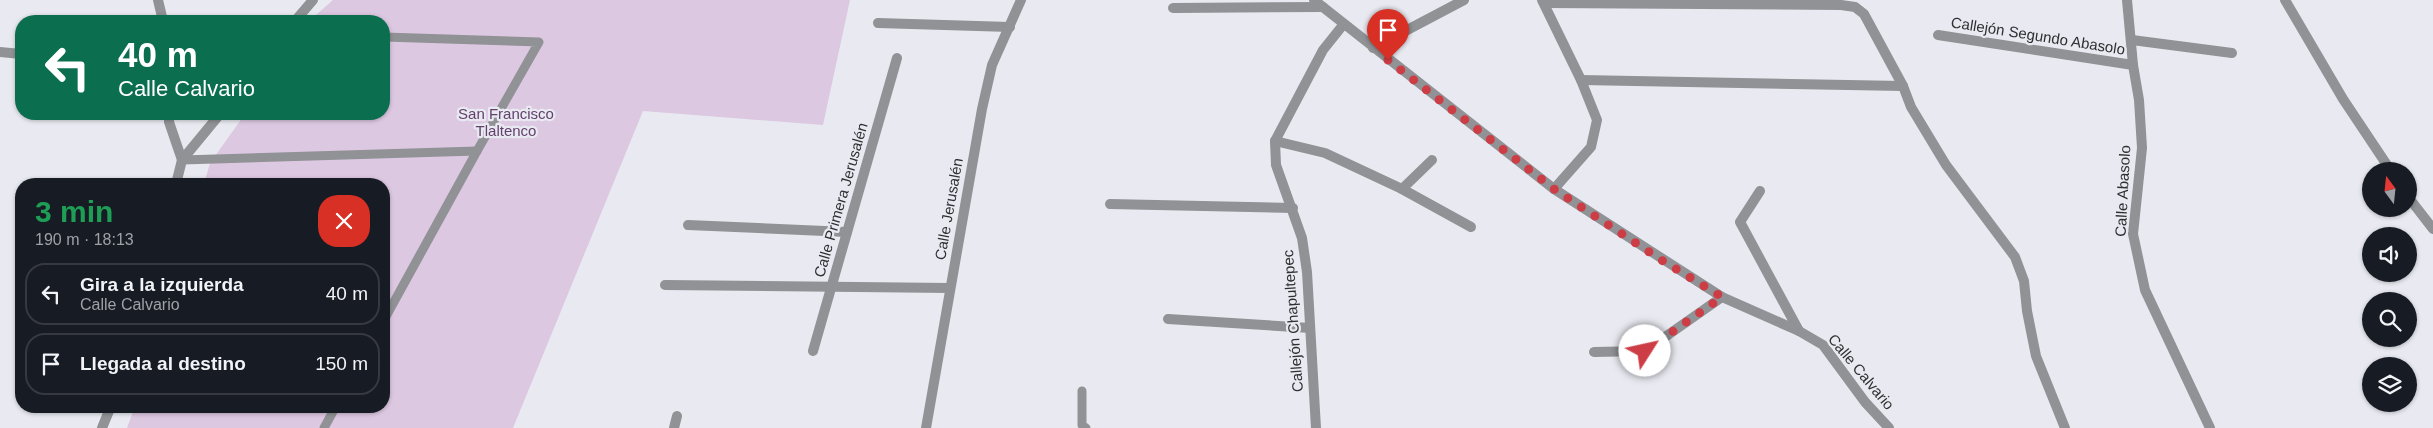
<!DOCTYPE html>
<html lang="es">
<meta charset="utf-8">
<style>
body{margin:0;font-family:Arial,sans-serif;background:#20242c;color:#f1f3f6;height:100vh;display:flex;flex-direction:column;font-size:19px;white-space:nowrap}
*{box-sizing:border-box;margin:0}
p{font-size:16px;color:#9ea1a6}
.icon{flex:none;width:28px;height:28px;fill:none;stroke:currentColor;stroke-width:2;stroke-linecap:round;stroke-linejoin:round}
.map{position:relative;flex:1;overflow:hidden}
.side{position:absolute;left:15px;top:178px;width:375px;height:235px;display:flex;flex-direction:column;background:#171b24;border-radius:20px;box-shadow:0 1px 4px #0004}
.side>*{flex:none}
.top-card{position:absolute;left:15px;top:15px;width:375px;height:105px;border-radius:20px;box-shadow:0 1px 4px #0004;background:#0b6e4f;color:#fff;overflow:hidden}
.needle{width:32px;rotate:345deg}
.buttons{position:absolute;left:2362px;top:162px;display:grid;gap:10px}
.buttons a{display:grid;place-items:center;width:55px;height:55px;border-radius:50%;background:#171b24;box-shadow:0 1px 4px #0004;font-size:25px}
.pin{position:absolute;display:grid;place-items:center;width:42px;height:42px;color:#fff;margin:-51px -21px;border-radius:50% 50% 50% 0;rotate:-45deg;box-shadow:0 0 5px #0007}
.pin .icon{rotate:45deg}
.me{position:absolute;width:55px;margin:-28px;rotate:55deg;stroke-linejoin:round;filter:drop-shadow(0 0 4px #0008)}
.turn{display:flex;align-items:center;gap:18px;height:105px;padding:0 20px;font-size:22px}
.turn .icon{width:65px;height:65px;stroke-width:2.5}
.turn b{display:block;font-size:35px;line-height:42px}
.round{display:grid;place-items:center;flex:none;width:52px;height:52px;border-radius:20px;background:#20242c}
.overview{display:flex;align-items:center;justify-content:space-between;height:85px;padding:0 20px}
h1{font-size:30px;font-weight:700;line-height:38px;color:#1e9e55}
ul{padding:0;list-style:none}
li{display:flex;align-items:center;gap:15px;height:62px;margin:0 10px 8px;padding:0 10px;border:2px solid #363941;border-radius:20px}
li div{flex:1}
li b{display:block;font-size:19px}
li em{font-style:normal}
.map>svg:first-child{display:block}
.green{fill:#ddc8e2}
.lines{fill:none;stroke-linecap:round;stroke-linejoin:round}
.service{stroke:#909295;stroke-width:9}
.minor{stroke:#909295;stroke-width:10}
.tertiary{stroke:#909295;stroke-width:10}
.route{stroke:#cd3d46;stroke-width:9;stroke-dasharray:0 16.2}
.labels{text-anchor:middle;stroke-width:4.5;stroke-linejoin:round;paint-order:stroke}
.street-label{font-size:15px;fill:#2f2f32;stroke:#e9eaf1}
.park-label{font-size:15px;fill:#64406d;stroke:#e9eaf1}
</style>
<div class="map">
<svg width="2433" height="428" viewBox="0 0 2433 428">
<rect width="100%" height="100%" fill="#e9eaf1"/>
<!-- green -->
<path class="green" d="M333,0H850L823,125L643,111L513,428H127L135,406H384V184H204L210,163L245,114H384V21H309Z"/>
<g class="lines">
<!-- service -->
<g class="service">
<path d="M384,37L539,42L477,151"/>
<path d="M182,160L477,151L384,320"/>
<path d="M1082,391V425L1086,428"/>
<path d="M324,428L336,406"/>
</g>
<!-- minor -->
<g class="minor">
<path d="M158,0L163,21"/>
<path d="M1542,0L1581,80L1597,120L1591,147L1554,189"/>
<path d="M2127,0L2133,65L2139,100L2142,148L2133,234L2145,290L2210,428"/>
<path d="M2285,0L2343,99L2391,171"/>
<path d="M1545,3L1841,5L1855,7L1864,14L1903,86L1911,107L1946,165L2015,257L2024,281L2027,311L2036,356L2065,428"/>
<path d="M1173,8L1323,7"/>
<path d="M878,23L1010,27"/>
<path d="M1938,35L2133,65"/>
<path d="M2132,40L2232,53"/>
<path d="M1373,48L1464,0"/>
<path d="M0,52L21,54"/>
<path d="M1581,80L1903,86"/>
<path d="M169,114V122L182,160"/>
<path d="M1275,141L1325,153L1402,189"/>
<path d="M1432,160L1402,189L1471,227"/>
<path d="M1760,191L1740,222L1799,331"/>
<path d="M2409,198L2433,229"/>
<path d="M1110,204L1293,208"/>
<path d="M688,225L847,232"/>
<path d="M665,285L950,288"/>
<path d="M1168,319L1310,328"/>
<path d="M813,351L897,58"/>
<path d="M1594,352L1645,351L1722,297"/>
<path d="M674,428L677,416"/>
<path d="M926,428L982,109L992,65L1021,0"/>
<path d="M1316,428L1307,272L1302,238L1276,165L1275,141L1323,50L1343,25"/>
</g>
<!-- tertiary -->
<g class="tertiary">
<path d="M1314,0L1554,189L1722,297L1799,331L1823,345L1865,402L1889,428"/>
<path d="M295,21L313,0"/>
<path d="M176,184L182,160L220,114"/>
<path d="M102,428L111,406"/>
</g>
</g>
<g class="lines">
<!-- route -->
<path class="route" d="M1388,60L1554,189L1663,261L1722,297L1645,351"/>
</g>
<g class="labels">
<!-- street labels -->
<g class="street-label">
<text transform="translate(2038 36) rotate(9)" y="5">Callejón Segundo Abasolo</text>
<text transform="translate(2123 191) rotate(-87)" y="5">Calle Abasolo</text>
<text transform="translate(841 200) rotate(-74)" y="5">Calle Primera Jerusalén</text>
<text transform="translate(949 209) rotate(-80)" y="5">Calle Jerusalén</text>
<text transform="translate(1293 321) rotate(-94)" y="5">Callejón Chapultepec</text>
<text transform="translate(1861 372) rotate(50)" y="5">Calle Calvario</text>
</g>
<!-- park labels -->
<g class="park-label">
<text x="506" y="119">San Francisco<tspan x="506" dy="17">Tlaltenco</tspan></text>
</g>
</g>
</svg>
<div class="buttons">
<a><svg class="needle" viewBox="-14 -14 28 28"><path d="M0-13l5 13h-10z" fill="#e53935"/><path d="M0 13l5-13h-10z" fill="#9ea1a6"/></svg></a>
<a><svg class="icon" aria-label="sound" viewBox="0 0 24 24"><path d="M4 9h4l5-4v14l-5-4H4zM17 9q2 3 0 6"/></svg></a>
<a><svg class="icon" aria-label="search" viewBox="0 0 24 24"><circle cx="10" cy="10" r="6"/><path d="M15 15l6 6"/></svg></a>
<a><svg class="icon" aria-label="layers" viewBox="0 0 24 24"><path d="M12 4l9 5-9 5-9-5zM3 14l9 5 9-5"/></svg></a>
</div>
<div class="pin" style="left:1388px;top:60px;background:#d93025"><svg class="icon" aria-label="arrive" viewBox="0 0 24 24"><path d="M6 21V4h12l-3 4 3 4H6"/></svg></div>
<svg class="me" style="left:1645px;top:351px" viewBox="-20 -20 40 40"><circle r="19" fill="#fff"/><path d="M0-13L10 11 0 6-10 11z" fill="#cd3d46"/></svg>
<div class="top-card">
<div class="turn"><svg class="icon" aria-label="left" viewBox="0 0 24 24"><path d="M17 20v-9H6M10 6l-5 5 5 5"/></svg><div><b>40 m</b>Calle Calvario</div></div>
</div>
<section class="side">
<div class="overview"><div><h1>3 min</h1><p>190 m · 18:13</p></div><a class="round" style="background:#d93025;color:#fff"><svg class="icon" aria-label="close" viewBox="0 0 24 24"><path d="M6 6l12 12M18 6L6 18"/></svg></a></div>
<ul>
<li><svg class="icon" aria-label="left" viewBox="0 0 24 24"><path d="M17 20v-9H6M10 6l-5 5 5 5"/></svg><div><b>Gira a la izquierda</b><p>Calle Calvario</p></div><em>40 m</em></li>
<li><svg class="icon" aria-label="arrive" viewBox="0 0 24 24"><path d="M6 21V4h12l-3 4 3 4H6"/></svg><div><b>Llegada al destino</b></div><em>150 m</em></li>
</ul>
</section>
</div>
